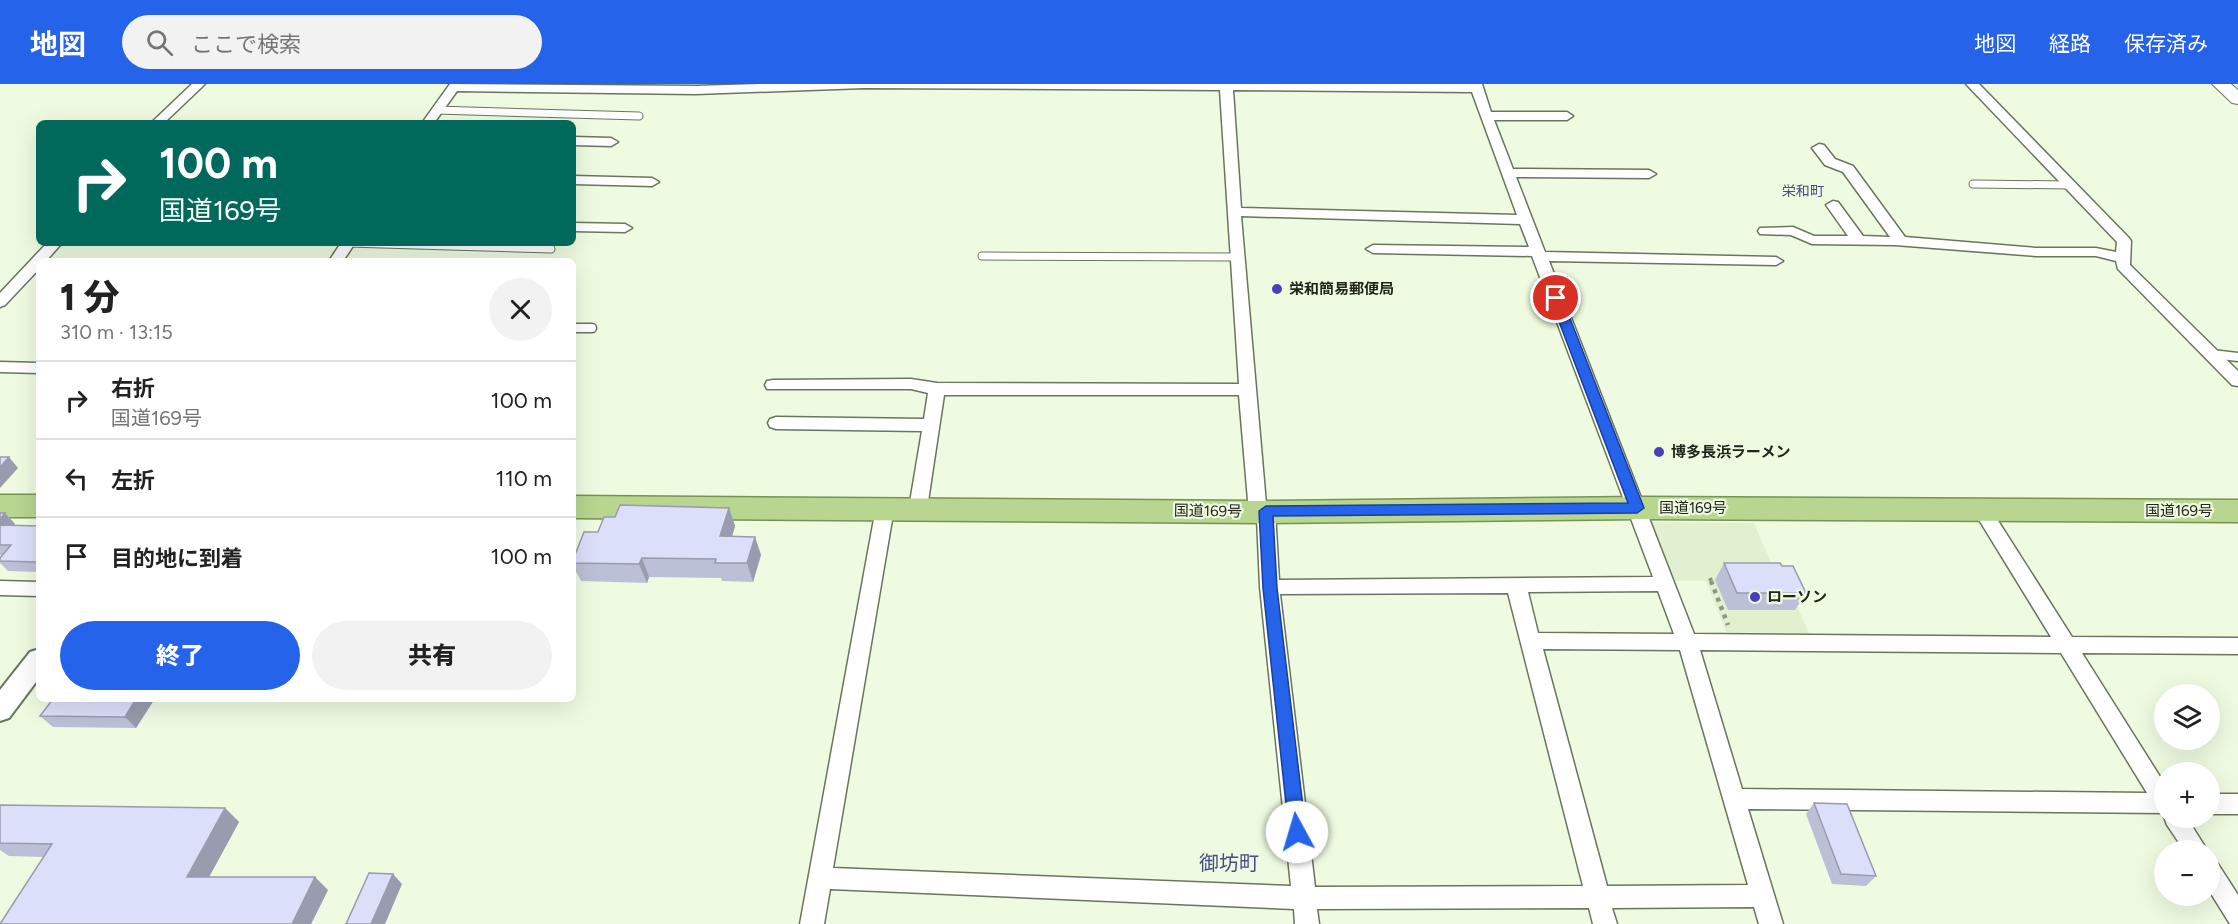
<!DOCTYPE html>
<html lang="ja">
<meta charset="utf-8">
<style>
body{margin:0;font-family:Figtree,"Noto Sans JP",sans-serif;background:#f2f2f2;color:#222;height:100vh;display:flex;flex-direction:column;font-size:22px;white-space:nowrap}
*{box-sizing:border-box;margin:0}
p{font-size:20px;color:#767676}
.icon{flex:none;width:33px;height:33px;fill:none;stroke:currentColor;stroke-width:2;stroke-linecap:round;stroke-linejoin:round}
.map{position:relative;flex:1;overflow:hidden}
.sheet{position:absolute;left:36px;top:174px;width:540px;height:444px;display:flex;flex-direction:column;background:#fff;border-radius:9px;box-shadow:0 6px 24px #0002}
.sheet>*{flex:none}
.guide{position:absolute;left:36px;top:36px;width:540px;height:126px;border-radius:9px;box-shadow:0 6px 24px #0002;background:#00695c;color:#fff;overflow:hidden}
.tools{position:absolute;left:2154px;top:600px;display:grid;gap:12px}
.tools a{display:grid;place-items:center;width:66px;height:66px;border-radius:50%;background:#fff;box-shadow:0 6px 24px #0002;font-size:30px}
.pin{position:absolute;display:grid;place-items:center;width:51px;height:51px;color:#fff;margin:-26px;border:3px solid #fff;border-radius:50%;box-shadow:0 2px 6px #0007}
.me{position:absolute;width:66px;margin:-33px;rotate:354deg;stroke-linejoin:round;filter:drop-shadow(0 0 4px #0008)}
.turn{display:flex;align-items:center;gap:21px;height:126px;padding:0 24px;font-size:27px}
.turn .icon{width:78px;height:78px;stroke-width:2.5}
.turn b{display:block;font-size:42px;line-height:51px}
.round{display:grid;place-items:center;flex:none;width:63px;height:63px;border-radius:32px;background:#f2f2f2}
.headline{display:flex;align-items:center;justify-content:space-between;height:102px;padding:0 24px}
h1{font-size:36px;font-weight:800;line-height:45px}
.button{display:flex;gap:12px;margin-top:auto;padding:12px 24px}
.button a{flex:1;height:69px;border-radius:36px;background:#2563eb;color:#fff;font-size:24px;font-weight:800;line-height:69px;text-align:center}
.button a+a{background:#f2f2f2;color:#222}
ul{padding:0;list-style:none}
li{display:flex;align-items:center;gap:18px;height:78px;padding:0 24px;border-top:2px solid #e0e0e0}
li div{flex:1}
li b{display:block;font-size:22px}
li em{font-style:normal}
header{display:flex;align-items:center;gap:36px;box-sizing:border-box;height:84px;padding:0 30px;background:#2563eb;color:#fff}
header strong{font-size:28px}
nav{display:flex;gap:33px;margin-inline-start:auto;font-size:21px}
.search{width:420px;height:54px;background:#f2f2f2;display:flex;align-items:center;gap:15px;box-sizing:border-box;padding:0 21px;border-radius:33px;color:#767676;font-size:22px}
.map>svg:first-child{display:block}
.built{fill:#e1f1d0}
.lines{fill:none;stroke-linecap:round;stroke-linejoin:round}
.service-far1-casing{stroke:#6a755e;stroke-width:9}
.service-casing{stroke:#6a755e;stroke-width:11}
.minor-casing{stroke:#6a755e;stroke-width:3}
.tertiary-casing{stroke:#6a755e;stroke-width:4}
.secondary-casing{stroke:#6a755e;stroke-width:2}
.trunk-casing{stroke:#779255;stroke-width:3}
.path-far1{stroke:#8d9684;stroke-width:4;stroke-dasharray:3 4.5;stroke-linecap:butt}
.path{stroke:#8d9684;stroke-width:4.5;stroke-dasharray:4 5;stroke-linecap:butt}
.service-far1{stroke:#fff;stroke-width:7}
.service{stroke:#fff;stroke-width:8}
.minor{fill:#fff;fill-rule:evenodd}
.tertiary{fill:#fff;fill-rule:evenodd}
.secondary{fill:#fff;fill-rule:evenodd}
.trunk{fill:#b8d68f;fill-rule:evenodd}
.wall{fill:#bcc0d6}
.shaded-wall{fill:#999cae}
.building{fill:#dbdff9;stroke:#999cae;stroke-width:1.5}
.route{fill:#2563eb;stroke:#184099;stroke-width:1.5}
.poi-dot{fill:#4840b6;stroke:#eefbe1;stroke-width:2}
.labels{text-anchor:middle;stroke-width:4.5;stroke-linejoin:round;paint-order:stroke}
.far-neighbourhood-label{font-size:14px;fill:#494c8a;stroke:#eefbe1}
.poi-label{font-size:15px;font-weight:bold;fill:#21261c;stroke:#eefbe1;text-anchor:start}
.street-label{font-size:15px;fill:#21261c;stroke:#eefbe1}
.near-neighbourhood-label{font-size:20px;fill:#494c8a;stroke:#eefbe1}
</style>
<header>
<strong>地図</strong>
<div class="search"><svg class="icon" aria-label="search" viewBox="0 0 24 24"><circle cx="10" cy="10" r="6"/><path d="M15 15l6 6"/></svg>ここで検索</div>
<nav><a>地図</a><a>経路</a><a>保存済み</a></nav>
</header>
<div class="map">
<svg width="2238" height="840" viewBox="0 0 2238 840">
<rect width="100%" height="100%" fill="#eefbe1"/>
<!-- built -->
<path class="built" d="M1648,438L1754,439L1777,492L1784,493L1809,549L1726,548L1706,497H1670Z"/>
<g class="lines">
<!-- service-far1 casing -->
<g class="service-far1-casing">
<g id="service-far1">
<path d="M436,26L639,32"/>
<path d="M1973,100L2070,101"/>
<path d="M348,159L551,165"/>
<path d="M982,172L1237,173"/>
</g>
</g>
<!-- service casing -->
<g class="service-casing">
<g id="service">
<path d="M573,244H592"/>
<path d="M2212,270L2238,273"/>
</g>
</g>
<!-- minor casing -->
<g class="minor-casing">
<g id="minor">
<path d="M192,0H205L164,39H151Z"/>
<path d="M450,0L696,2L760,0H1482L1491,28H1567L1573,32L1567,36H1494L1513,85L1649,86L1656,90L1649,94L1516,93L1545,168L1776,173L1783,177L1776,181L1549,177L1694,550L2051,553L1973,426L1976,421L1982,419L1988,421L2072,553L2238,554V570L2082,569L2164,699V729L1748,725L1783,840H1759L1754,823L1612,824L1617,840H1593L1589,824L1317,825L1319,840H1295L1294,825L830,805L824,840H800L876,424L879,419L885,417L891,419L894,424L833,784L1291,802L1260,503L1257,434L1252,433L1249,428L1239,311H944L927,424L924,429L918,431L912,429L909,424L922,347L776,345L770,343L768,339L770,335L776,333L924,335L928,309L911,305H767L765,301L767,297L773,296L911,295L937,299L1239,300L1220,6L864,4L696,10L457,7L434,39H422ZM1233,6L1472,8L1517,131L1241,124ZM1241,132L1520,140L1529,163L1373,161L1366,165L1373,169L1532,172L1653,493L1279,496L1275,427L1272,422L1266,420ZM1658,507L1674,550L1538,549L1528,508ZM1508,509L1583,802L1315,803L1280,510ZM1543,565L1680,566L1748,801L1607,802ZM1700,566L2061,569L2147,709L1742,705Z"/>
<path d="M1966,0H1979L2129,154L2131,157L2130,181L2238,287V302L2232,301L2118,185L2116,177L2096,172H2036L1895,161L1812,160L1791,151L1760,150L1758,147L1760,144L1793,143L1814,152H1848L1826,121L1833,117L1838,118L1863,152L1890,153L1843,88L1825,81L1812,64L1819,60L1824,61L1835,75L1853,82L1905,153L2036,164H2096L2116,168L2117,158Z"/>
<path d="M573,53L611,54L618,58L611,62L573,61Z"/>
<path d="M573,92L652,94L659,98L652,102L573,100Z"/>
<path d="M573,139L625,140L632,144L625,148L573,147Z"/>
<path d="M47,159H62L46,177H39V185L5,221L0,223V209Z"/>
<path d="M341,159H355L343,177H329Z"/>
<path d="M0,278L39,279V289L0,288Z"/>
<path d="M0,497L39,498V512L0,511Z"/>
<rect x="2210" y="710" width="28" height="20"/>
<path d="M2164,733L2187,734L2207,766H2184L2167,741Z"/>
<path d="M2210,777L2218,780L2238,811V840H2230L2210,808Z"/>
</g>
</g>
<!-- tertiary casing -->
<g class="tertiary-casing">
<path id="tertiary" d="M39,565V594L9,634L0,637V606L30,568Z"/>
</g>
<!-- secondary casing -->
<g class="secondary-casing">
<path id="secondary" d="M2212,0H2231L2238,6V20L2232,19Z"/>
</g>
<!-- trunk casing -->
<g class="trunk-casing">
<g id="trunk">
<rect x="0" y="411" width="39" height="22"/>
<path d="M573,412L1258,417L1642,413L2238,416V438L1642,435L1258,439L573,434Z"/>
</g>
</g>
<!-- path-far1 -->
<path class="path-far1" d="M1710,494L1712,499"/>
<!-- path -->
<path class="path" d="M1711,497L1728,541"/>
<!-- service-far1 -->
<use href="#service-far1" class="service-far1"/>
<!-- service -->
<use href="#service" class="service"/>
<!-- minor -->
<use href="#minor" class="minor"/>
<!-- tertiary -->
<use href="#tertiary" class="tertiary"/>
<!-- secondary -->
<use href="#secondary" class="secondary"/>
<!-- trunk -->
<use href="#trunk" class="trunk"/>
</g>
<!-- wall -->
<g class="wall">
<path d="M729,424L735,442L732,452L755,453L761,471L753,498L722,497L721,494L649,493L647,499L581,497L573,482V476L598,448L615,433Z"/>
<path d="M0,429H5L15,440L13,442H39V488L8,487L0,479V474L3,471H0Z"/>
<path d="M1724,479L1782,482L1806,509L1795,526H1728L1715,496Z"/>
<path d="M154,616L136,644L53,643L40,632Z"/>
<path d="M1814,719L1876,792L1866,802L1832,800L1806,730Z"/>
<path d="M0,721L225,724L239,738L209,793L328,806L311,840L44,773L9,772L0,766Z"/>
</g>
<!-- shaded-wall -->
<g class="shaded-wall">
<path d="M9,373L18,384L0,404V383Z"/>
<path d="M729,424L735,442L727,471L720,452Z"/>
<path d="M5,429L15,440L5,451L0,446V435Z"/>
<path d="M755,453L761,471L753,498L747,479Z"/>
<path d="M642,474L649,493L647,499L639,480Z"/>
<path d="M136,615H152L154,616L136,644L125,633Z"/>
<path d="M225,724L239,738L202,806L187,793Z"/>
<path d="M393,790L402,800L385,840H371Z"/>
<path d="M315,793L328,806L311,840H292Z"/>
</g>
<!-- building -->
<g class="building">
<path d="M0,373H9L0,383Z"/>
<path d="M620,421L729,424L720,452L755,453L747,479H715L716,475L642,474L639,480L573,479V476L584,448H598L604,433H615Z"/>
<path d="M0,429H5L0,435Z"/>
<path d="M0,441L39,442V478L0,477V474L11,461H0Z"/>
<path d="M1724,479H1780L1782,482H1793L1806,509H1737Z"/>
<path d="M53,615H136L125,633L40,632Z"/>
<path d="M1814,719L1847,720L1876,792L1841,790Z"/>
<path d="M0,721L225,724L187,793H315L292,840H0L52,760L0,759Z"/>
<path d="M369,789L393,790L371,840H346Z"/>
</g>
<!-- route -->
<path class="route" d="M1556,210L1562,214L1644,424L1637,429L1273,432L1277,504L1306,748L1303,753L1297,755L1291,753L1289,748L1263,504L1259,427L1266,422L1628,419L1550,214Z"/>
<!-- markers -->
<g class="poi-dot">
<circle cx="1277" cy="205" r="6"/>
<circle cx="1659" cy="368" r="6"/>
<circle cx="1755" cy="513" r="6"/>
</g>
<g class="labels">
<!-- far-neighbourhood labels -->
<g class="far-neighbourhood-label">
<text x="1803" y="112">栄和町</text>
</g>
<!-- poi labels -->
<g class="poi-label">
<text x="1289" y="210">栄和簡易郵便局</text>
<text x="1671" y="373">博多長浜ラーメン</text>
<text x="1767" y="518">ローソン</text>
</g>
<!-- street labels -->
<g class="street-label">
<text x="1693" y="429">国道169号</text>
<text transform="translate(1208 427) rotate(1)" y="5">国道169号</text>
<text x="2179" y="432">国道169号</text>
</g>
<!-- near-neighbourhood labels -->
<g class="near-neighbourhood-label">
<text x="1229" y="786">御坊町</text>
</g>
</g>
</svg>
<div class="tools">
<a><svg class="icon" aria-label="layers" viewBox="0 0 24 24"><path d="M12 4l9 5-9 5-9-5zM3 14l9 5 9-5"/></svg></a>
<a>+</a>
<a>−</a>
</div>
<div class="pin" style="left:1556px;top:214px;background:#d93025"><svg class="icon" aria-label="arrive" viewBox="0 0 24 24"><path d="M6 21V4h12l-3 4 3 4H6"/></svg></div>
<svg class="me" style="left:1297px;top:748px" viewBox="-20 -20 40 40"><circle r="19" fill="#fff"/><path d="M0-13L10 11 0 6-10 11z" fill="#2563eb"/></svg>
<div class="guide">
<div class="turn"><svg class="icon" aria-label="right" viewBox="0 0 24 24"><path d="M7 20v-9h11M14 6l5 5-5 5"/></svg><div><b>100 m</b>国道169号</div></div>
</div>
<section class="sheet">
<div class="headline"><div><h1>1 分</h1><p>310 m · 13:15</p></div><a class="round"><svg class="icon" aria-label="close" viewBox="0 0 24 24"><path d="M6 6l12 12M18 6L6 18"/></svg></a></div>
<ul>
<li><svg class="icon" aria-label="right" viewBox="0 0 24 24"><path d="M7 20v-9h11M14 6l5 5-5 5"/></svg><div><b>右折</b><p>国道169号</p></div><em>100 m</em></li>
<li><svg class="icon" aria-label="left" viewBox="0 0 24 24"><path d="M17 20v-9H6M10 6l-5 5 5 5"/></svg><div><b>左折</b></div><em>110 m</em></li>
<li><svg class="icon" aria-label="arrive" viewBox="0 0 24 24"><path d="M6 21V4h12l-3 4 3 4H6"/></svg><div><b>目的地に到着</b></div><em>100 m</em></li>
</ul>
<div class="button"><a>終了</a><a>共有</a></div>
</section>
</div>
